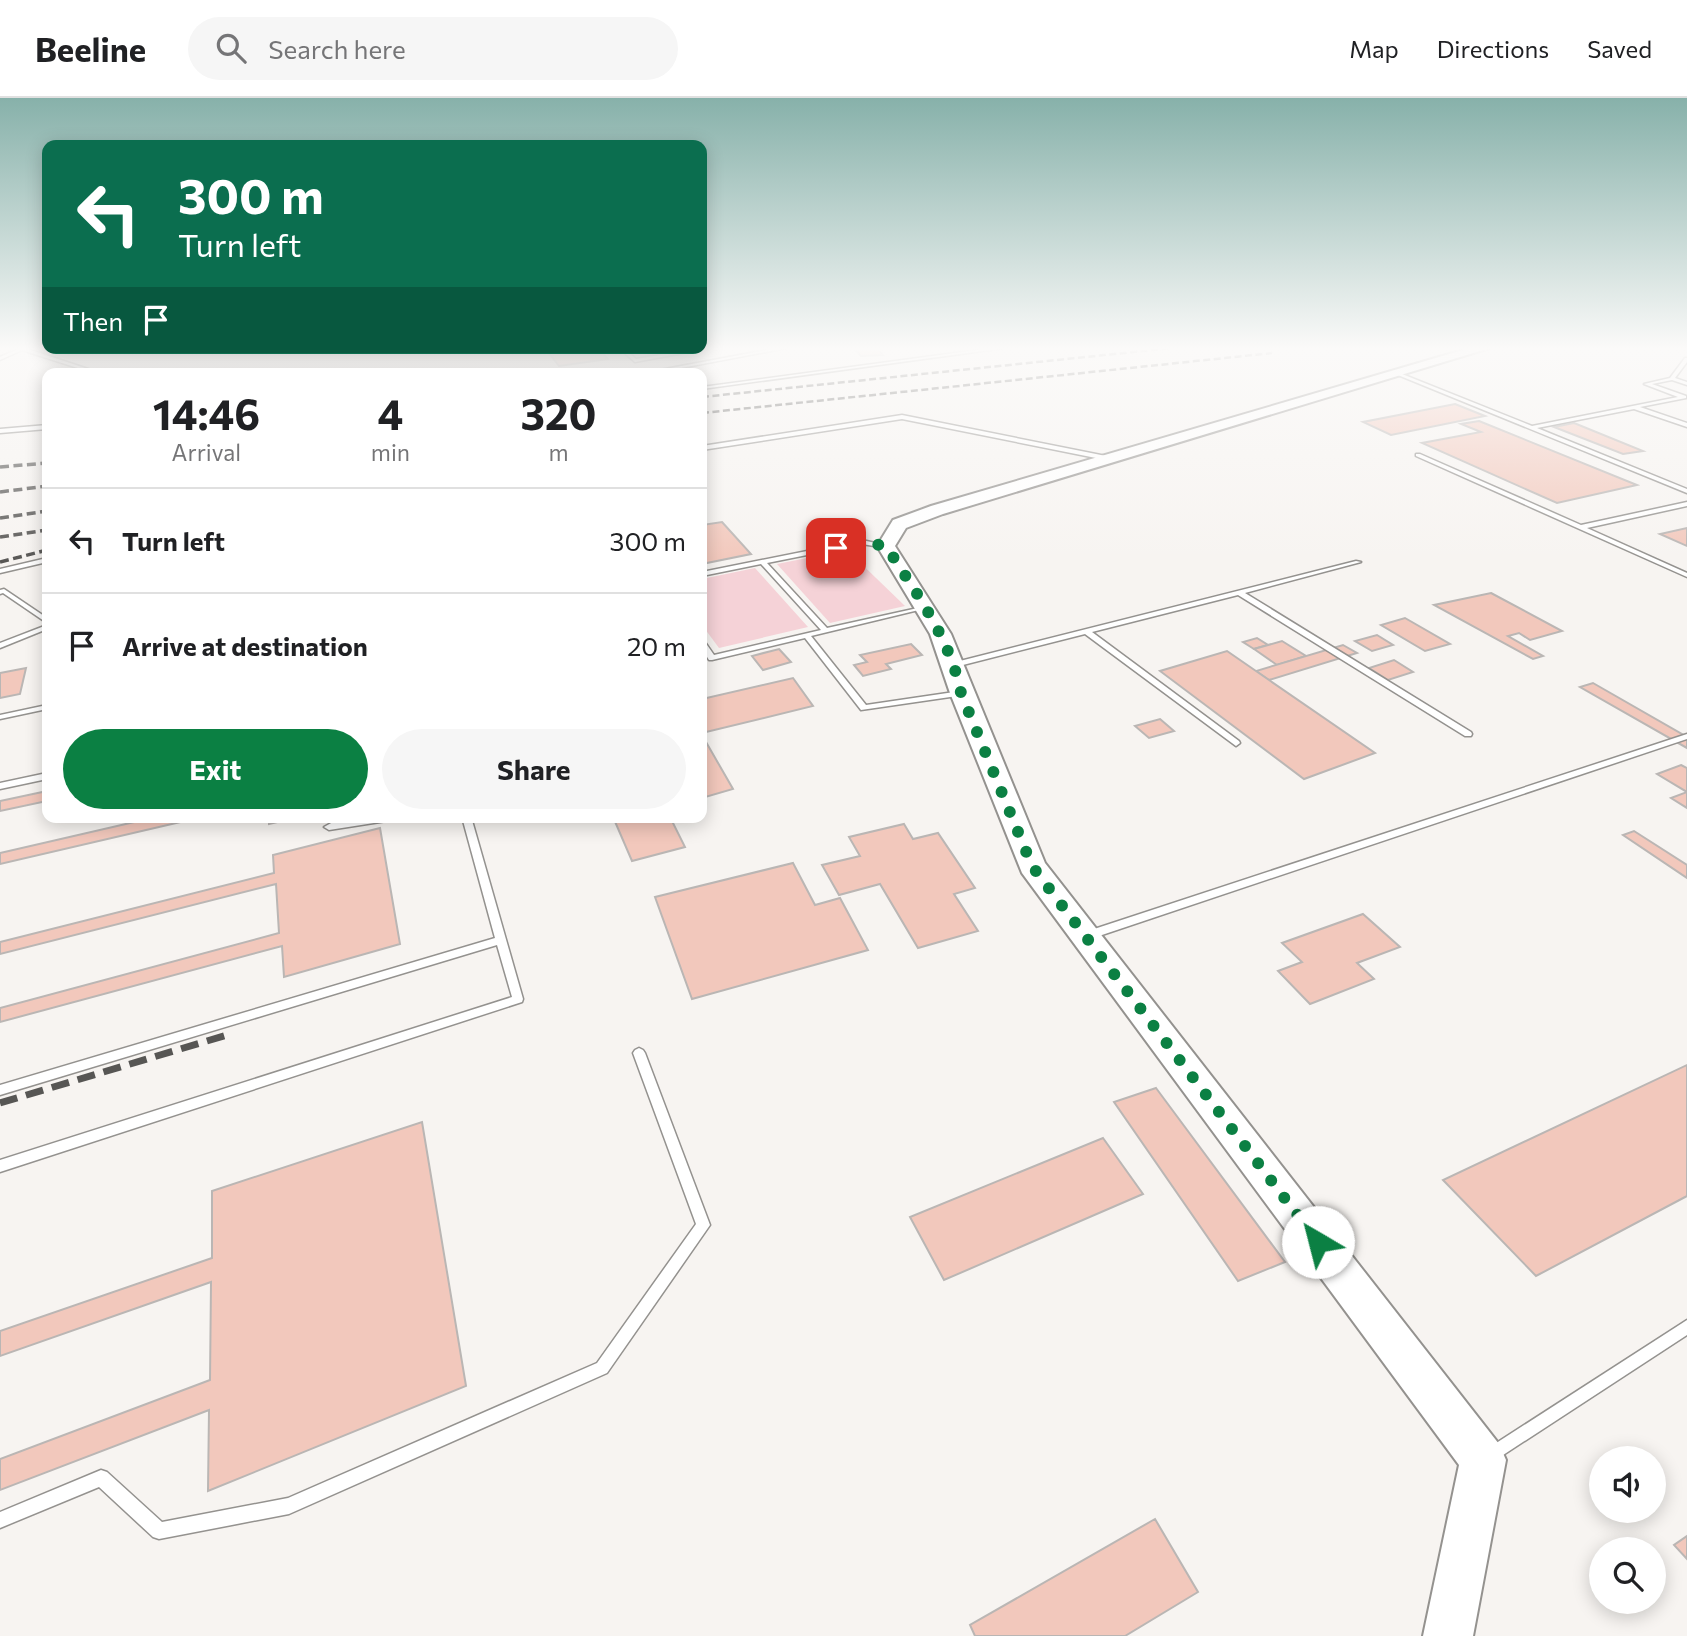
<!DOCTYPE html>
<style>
body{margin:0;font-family:Commissioner,sans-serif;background:#f6f6f6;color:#202124;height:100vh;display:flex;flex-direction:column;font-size:26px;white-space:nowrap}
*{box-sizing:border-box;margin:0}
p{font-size:23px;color:#757577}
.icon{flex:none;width:38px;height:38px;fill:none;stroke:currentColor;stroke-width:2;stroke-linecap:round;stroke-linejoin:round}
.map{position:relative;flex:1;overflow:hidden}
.sheet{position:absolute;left:42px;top:270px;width:665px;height:455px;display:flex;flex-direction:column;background:#fff;border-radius:14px;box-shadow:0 4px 18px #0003}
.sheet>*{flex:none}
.guide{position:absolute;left:42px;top:42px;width:665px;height:214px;border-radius:14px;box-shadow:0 4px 18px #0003;background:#0b6e4f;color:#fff;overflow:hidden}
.controls{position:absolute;left:1589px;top:1348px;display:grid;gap:14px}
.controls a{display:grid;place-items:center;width:77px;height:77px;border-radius:50%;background:#fff;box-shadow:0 4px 18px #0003;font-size:35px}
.pin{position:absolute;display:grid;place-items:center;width:60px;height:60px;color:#fff;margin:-30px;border-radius:14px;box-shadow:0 4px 10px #0006}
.me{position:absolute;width:77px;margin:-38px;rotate:323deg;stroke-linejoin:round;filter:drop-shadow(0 0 5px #0008)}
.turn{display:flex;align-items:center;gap:24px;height:147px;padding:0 21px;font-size:32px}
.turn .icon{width:91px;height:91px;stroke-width:2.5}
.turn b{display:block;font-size:49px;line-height:60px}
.then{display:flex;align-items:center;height:66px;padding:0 21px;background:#0003;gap:14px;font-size:26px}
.eta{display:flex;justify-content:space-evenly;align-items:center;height:119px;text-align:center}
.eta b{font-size:42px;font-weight:700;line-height:49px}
.button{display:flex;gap:14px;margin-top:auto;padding:14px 21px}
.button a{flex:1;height:80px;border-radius:42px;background:#0b8043;color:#fff;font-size:28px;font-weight:700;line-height:80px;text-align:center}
.button a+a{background:#f6f6f6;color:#202124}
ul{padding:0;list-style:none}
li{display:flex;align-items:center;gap:21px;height:105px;padding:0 21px;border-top:2px solid #e0e0e0}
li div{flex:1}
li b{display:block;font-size:26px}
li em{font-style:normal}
header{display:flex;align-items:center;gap:42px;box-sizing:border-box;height:98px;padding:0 35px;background:#fff;border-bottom:2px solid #e0e0e0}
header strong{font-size:33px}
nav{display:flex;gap:38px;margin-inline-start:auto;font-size:24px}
.search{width:490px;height:63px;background:#f6f6f6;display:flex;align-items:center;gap:18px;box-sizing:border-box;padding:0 24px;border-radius:38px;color:#757577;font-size:26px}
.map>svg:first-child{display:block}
.green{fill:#f5d2d7}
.building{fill:#f2c8bc;stroke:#bab6b4;stroke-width:2}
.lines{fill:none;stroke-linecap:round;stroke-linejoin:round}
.lane-casing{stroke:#94928f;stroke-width:3}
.secondary-casing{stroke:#94928f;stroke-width:4}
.lane{fill:#fff;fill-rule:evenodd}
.secondary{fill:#fff;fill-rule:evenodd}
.rail-far2{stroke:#575654;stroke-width:2.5;stroke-dasharray:7 3.5;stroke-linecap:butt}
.rail-far1{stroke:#575654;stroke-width:3.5;stroke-dasharray:9 4.5;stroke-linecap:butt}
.rail{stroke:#575654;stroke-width:7;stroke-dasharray:18 9;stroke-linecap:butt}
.route{stroke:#0b8043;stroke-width:12;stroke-dasharray:0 21.6}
</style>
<header>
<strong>Beeline</strong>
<div class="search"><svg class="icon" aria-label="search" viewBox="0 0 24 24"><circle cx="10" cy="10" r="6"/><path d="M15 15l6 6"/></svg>Search here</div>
<nav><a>Map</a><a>Directions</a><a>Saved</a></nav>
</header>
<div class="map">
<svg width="1687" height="1538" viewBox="0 0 1687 1538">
<rect width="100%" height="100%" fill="#f7f4f1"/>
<!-- green -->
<g class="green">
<path d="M847,452L905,508L830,525L777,466Z"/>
<path d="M755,470L808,529L719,550L702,527V481Z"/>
</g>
<!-- building -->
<g class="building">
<path d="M853,249H876L883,257L861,258Z"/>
<path d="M545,250H598L608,261L559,268Z"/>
<path d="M1455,306L1485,318L1391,337L1363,324Z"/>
<path d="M1479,323L1637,387L1557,405L1422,345L1481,334L1461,326Z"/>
<path d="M1574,325L1643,353L1623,356L1554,329Z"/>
<path d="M722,424L751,456L702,466V427Z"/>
<path d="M1687,430V448L1660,436Z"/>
<path d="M1491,495L1562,533L1530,542L1519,535L1508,538L1543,558L1533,561L1434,507Z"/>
<path d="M1405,520L1450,546L1425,553L1381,527Z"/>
<path d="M1377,537L1393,547L1372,553L1355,543Z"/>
<path d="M1257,540L1268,547L1254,551L1243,544Z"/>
<path d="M1282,543L1306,558L1277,567L1254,551Z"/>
<path d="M911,546L922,557L886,566L891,571L863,578L854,567L867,564L860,557Z"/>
<path d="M1343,547L1357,555L1269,582L1256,573Z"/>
<path d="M779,551L791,564L763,572L752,558Z"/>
<path d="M1227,553L1269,582L1375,655L1304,681L1160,573Z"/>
<path d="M1394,562L1413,574L1388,582L1369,570Z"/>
<path d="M26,570L20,596L0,600V575Z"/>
<path d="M793,580L813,608L702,635V601Z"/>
<path d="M1593,585L1687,639V650L1580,589Z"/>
<path d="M1160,621L1174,633L1149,640L1135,628Z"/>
<path d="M702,637L733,691L702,700Z"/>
<path d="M1681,667L1687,670V694L1657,676Z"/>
<path d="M47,693V703L0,713V703Z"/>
<path d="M1687,694V710L1671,700Z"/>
<path d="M156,719H202L0,766V755Z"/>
<path d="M269,719H299L269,726Z"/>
<path d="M613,719H670L685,749L632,763Z"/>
<path d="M904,726L913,741L938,735L975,790L954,796L978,833L918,850L880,786L839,797L822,767L860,758L849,739Z"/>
<path d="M380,730L400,846L284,879L282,848L0,924V910L279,835L276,786L0,856V844L274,775L273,757Z"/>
<path d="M1634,733L1687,767V780L1623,737Z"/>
<path d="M793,765L815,807L840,800L868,852L692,901L655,799Z"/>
<path d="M1363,816L1400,849L1357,865L1374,881L1310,906L1278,873L1302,864L1282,845Z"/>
<path d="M1687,967V1098L1536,1178L1443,1082Z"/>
<path d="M1156,990L1285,1164L1238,1183L1114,1004Z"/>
<path d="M422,1024L466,1288L208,1393L209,1312L0,1392V1361L210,1282L211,1184L0,1258V1233L212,1160V1093Z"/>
<path d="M1103,1040L1143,1096L944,1182L910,1119Z"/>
<path d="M1155,1421L1198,1494L1125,1538H975L970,1527Z"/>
<path d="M1687,1438V1461L1674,1447Z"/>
</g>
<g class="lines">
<!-- lane casing -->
<g class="lane-casing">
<g id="lane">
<path d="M15,249H22L100,275H93L22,252L0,262V259L18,251Z"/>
<path d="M706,249H716L635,264L619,250H624L636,261Z"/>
<path d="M782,249H792L655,275H644Z"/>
<path d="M999,249H1012L702,291V289Z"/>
<path d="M1685,260H1687V264L1675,280L1687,284V287L1672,282L1652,286L1686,298V300L1640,309L1687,325V329L1634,311L1537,330L1687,391V395L1393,275L1397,274L1532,328L1678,299L1644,286L1670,280Z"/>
<path d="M902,317L1111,359L1114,361L1111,363L902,321L702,352V348Z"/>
<path d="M47,327V331L0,335V331Z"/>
<path d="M1416,356H1420L1581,427L1687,404V408L1587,430L1687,475V479L1416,358Z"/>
<path d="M862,442L889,448L886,450L862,446L767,465L827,530L927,508V510L811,538L866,607L961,593L965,595L964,597L861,612L805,540L712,562H709L702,551V544H705L714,557L821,532L761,466L702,478V474Z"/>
<path d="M47,460V464L0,475V471Z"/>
<path d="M1356,463L1361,464L1245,495L1471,634L1472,636L1471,638H1465L1238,497L1092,534L1239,643L1240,645L1236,648L1085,536L955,569L951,567L952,565Z"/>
<path d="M4,491L47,520V525L3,495L0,496V492Z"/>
<path d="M47,527V531L0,550V545Z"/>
<path d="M47,607V611L0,621V617Z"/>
<path d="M1687,636V641L1090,841H1082L1081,838L1082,835Z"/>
<path d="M47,675V681L0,691V685Z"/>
<path d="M342,719H354L349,723L373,719H397L393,722L329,732L324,729Z"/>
<path d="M462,719H471L523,901L522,904L0,1074V1062L512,899L497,847L0,997V987L495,840Z"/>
<path d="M639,950L643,952L645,955L710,1127L607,1275L289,1416L159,1441L153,1439L99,1389L0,1430V1414L101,1372L107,1374L162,1424L288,1400L597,1265L696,1126L633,955L635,952Z"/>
<path d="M1687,1222V1237L1497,1361L1492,1364L1487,1361L1484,1356L1487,1351Z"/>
</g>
</g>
<!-- secondary casing -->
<g class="secondary-casing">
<path id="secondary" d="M1473,249H1493L943,416L906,430L895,448L951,536L1045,765L1499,1346L1506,1362L1473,1538H1423L1459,1367L1022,775L950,595L930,536L877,448L893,422L931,408Z"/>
</g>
<!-- lane -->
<use href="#lane" class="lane"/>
<!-- secondary -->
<use href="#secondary" class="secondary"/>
<!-- rail-far2 -->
<g class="rail-far2">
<path d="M702,299L1181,249"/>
<path d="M702,315L1272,255"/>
</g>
<!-- rail-far1 -->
<g class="rail-far1">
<path d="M0,369L47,365"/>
<path d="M0,394L47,388"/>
<path d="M0,420L47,413"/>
<path d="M0,439L47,432"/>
<path d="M0,464L47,452"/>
</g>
<!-- rail -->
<path class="rail" d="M0,1005L227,937"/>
</g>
<!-- sky -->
<linearGradient id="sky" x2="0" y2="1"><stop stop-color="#87b1aa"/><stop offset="0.54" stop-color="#fbfaf9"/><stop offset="1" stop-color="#fbfaf9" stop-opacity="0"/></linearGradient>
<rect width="1687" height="464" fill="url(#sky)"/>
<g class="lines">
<!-- route -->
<path class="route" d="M836,450L862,444L886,448C916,495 950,540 961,595L1032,768L1318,1144"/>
</g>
</svg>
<div class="controls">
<a><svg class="icon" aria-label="sound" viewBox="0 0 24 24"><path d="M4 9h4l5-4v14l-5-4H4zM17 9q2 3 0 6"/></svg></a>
<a><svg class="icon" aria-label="search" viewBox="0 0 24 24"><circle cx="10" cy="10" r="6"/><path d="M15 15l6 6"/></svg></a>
</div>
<div class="pin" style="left:836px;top:450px;background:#d93025"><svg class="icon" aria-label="arrive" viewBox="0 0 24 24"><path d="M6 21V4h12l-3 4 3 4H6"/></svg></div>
<svg class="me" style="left:1318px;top:1144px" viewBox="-20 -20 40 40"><circle r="19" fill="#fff"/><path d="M0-13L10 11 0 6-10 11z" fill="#0b8043"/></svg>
<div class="guide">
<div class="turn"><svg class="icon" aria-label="left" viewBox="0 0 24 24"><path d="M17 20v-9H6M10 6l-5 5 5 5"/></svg><div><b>300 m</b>Turn left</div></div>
<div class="then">Then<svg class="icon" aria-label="arrive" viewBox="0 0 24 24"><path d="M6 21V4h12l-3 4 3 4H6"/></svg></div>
</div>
<section class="sheet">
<div class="eta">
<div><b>14:46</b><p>Arrival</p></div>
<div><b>4</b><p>min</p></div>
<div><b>320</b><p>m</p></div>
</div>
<ul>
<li><svg class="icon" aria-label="left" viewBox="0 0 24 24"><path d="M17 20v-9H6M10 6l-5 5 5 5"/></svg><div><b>Turn left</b></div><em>300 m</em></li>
<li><svg class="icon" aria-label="arrive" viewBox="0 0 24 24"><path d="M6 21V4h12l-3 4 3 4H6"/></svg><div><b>Arrive at destination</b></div><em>20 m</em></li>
</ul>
<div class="button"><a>Exit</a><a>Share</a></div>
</section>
</div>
